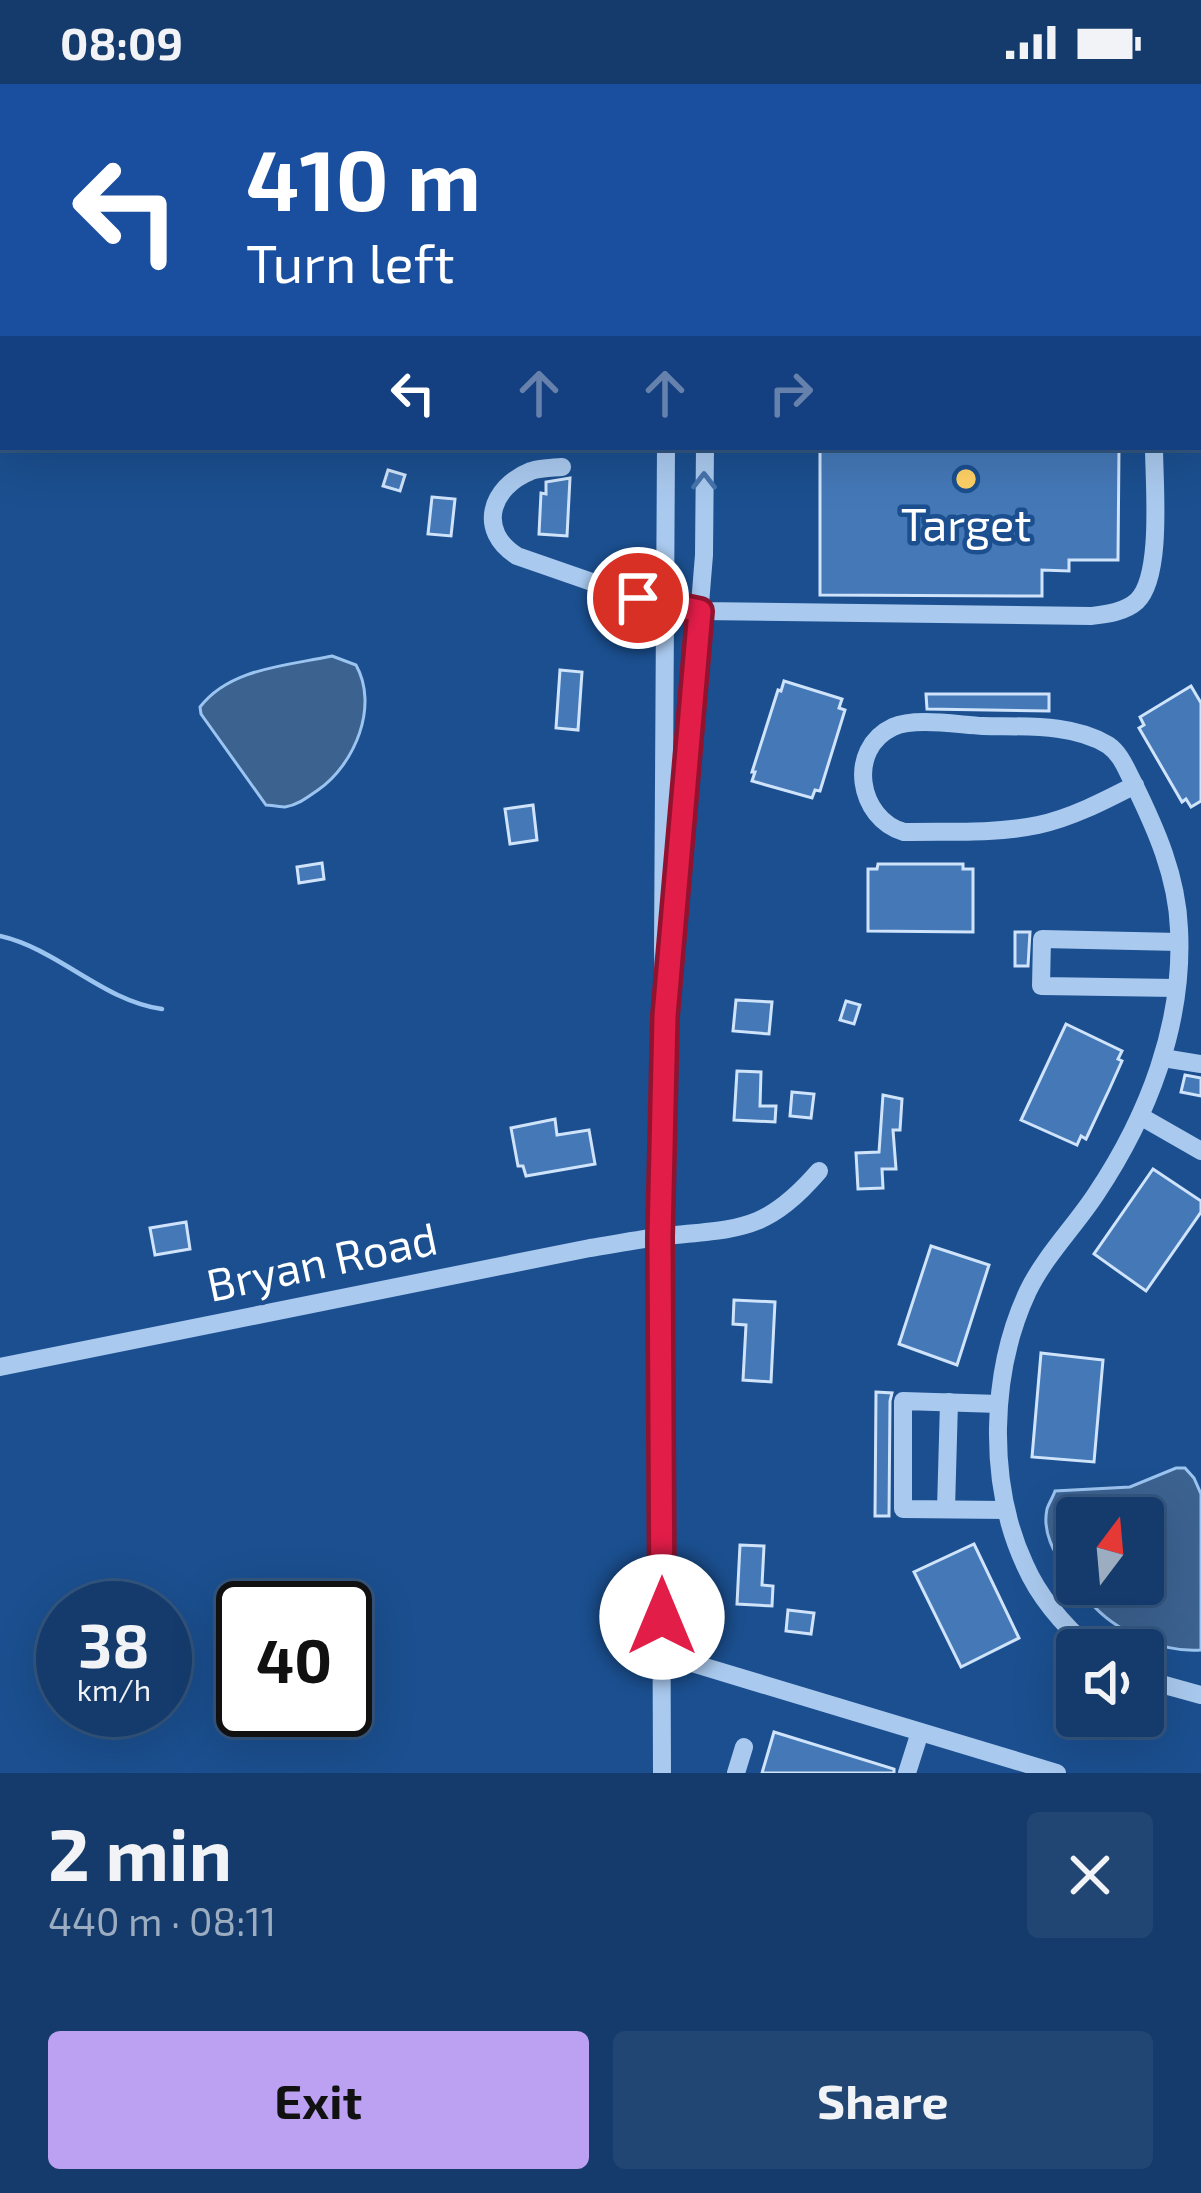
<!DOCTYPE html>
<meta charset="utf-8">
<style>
body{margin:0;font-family:"Exo 2",sans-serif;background:#214673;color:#f1f3f6;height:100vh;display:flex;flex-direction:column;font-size:45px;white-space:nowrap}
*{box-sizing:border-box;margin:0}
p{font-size:39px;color:#9dadc1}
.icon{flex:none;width:66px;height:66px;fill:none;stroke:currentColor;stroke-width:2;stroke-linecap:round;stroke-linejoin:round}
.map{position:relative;height:1689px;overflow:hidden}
.panel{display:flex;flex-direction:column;background:#143b6b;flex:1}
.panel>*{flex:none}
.banner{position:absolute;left:0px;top:0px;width:1203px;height:366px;box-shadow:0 12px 48px #0002,0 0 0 3px #33557e;background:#1a4fa0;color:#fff;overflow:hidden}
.needle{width:78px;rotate:16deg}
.fabs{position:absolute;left:1056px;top:1413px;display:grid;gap:24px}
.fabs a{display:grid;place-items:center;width:108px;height:108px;border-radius:12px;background:#143b6b;box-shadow:0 12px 48px #0002,0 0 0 3px #33557e;font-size:60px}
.speed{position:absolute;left:36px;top:1497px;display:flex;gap:24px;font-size:60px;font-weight:700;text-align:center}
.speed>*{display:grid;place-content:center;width:156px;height:156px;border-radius:50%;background:#143b6b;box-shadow:0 12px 48px #0002,0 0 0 3px #33557e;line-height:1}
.speed small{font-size:30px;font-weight:400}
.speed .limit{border:6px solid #111;border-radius:18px;background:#fff;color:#111}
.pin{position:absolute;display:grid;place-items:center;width:102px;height:102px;color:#fff;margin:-51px;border:6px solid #fff;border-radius:50%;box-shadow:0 3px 12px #0007}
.me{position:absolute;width:132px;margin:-66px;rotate:0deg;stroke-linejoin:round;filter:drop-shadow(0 0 9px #0008)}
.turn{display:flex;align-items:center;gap:42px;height:252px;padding:0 48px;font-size:54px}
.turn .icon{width:156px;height:156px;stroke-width:2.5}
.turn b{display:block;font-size:84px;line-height:102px}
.lanes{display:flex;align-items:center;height:114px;padding:0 48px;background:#0003;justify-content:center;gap:60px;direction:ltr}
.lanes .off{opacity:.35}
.round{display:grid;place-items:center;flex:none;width:126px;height:126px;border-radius:12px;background:#214673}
.summary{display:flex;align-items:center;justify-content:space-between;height:204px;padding:0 48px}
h1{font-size:72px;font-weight:700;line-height:90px}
.action{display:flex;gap:24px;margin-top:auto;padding:24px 48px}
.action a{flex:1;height:138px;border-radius:12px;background:#bca0f2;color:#111;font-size:48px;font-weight:700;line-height:138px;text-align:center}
.action a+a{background:#214673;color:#f1f3f6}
.status{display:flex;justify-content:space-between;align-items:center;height:84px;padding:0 60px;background:#143b6b;direction:ltr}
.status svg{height:33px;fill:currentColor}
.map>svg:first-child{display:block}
.green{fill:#2e69ad}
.water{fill:#3c6290;stroke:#9cc4f0;stroke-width:3;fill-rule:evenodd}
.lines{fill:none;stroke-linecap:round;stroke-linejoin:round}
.stream{stroke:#9cc4f0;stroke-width:4.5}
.building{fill:#4478b7;stroke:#cfe3fa;stroke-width:3}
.minor{stroke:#a9c9ee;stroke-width:18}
.oneway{stroke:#4674ac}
.route-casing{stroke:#92132f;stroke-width:30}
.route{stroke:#e11d48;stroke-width:21}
.poi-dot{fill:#ffd166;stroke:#1b4f8f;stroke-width:4.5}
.labels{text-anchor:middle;stroke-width:9;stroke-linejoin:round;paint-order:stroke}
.poi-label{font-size:45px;fill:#fff;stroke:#1b4f8f}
.street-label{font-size:45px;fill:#fff;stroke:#1b4f8f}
</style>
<div class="status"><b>08:09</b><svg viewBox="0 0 49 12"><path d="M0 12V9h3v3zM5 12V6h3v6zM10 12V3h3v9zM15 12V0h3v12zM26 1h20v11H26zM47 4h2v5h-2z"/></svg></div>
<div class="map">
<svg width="1201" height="1689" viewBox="0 0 1201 1689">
<rect width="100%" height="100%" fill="#1b4f8f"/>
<!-- green -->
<path class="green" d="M244,0H609L610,3H255Z"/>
<!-- water -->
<g class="water">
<path d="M332,572L356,581C379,622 355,680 318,706C308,713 298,721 285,723C283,723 268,721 266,721L201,630L200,623C230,584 286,582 332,572Z"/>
<path d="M1176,1384H1185L1194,1394L1201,1410V1566C1162,1569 1115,1547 1090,1518C1082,1508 1075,1497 1067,1487C1054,1469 1042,1448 1047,1425C1049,1419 1053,1413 1055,1407L1130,1403ZM1077,1434H1143V1500H1077Z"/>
</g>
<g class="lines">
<!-- stream -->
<path class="stream" d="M0,852C58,865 103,917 162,925"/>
</g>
<!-- building -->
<g class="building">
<path d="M820,363H1119L1118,476H1069V487L1042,486V512L820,511Z"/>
<path d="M388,386L405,391L400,407L383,402Z"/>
<path d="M570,394L567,452L539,450L541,409L546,410V398Z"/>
<path d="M432,413L455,415L451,452L428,450Z"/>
<path d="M560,586L582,588L578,646L556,644Z"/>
<path d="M784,597L842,615L839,624L845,626L820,707L815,706L812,714L752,697L755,688H752L778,606L781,607Z"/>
<path d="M1191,602L1201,619V717L1191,723L1186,715L1182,718L1139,644L1144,641L1140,633Z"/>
<path d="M926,610H1049V627L927,625Z"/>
<path d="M533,721L537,756L510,760L505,725Z"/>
<path d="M322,779L324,795L299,799L297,783Z"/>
<path d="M878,780H963V785H973V848L868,847V785H877Z"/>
<path d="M1015,848H1030L1028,882H1015Z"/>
<path d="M736,916L772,918L769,950L733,947Z"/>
<path d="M846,917L860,921L854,940L840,936Z"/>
<path d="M1066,940L1122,967L1118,975L1122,977L1109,1006L1086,1055L1081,1052L1077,1061L1021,1036Z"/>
<path d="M737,987L761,988L760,1022H776L775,1038L734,1036Z"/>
<path d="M1185,991L1201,994V1012L1181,1008Z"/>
<path d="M792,1008L814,1010L811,1034L790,1032Z"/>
<path d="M883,1011L902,1015L900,1046H893L896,1085H882L883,1104L858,1105L856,1069L879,1068Z"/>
<path d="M555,1035L557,1051L589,1046L595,1080L526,1092L523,1082H518L511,1044Z"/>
<path d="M1153,1085L1201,1117V1128L1146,1207L1094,1170Z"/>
<path d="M186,1138L190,1165L155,1171L150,1144Z"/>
<path d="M931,1162L989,1181L957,1281L899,1260Z"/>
<path d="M734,1216L775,1218L771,1298L743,1296L746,1241L733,1240Z"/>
<path d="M1041,1269L1103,1276L1094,1378L1032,1373Z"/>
<path d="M876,1308L892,1309L890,1317L889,1432H875Z"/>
<path d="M974,1460L1019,1554L961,1583L914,1488Z"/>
<path d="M740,1461L764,1462L762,1501L773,1502L772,1522L737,1520Z"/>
<path d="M788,1526L814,1529L811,1550L786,1547Z"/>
<path d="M774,1648L894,1685V1689H762Z"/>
</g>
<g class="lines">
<!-- minor -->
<g class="minor">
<path d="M652,0L653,3"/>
<path d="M688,0L689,3"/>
<path d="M1200,15H1201"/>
<path d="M0,102L3,103"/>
<path d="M562,383C551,384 541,384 531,387C490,403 477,447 517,472L638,514L700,527L1091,532C1107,530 1125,528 1137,517C1163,492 1154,399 1154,363"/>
<path d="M674,838L704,471L705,363"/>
<path d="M1176,904L1041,902L1042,855L1179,858"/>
<path d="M1163,974L1201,980"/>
<path d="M1140,1032L1201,1067"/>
<path d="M0,1283L590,1164C615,1160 641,1155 666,1152C741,1144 766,1148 819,1087"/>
<path d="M999,1320L903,1317V1425L1006,1426"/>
<path d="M946,1425L949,1318"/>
<path d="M1092,1566C1064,1542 1040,1515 1025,1481C987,1399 990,1288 1028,1207C1045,1172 1075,1142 1096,1110C1148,1032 1184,940 1179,845C1177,792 1156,745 1133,698C1126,685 1121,670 1108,661C1072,639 1024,643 983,642C959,641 915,633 893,643C846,665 858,735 904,748C948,747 995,750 1038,741C1071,734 1104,717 1135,701"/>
<path d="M662,1570L1057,1689"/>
<path d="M1143,1595L1201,1611"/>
<path d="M662,1689L660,1152L665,932L663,866L666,363"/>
<path d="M736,1689L744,1663"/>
<path d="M907,1689L920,1648"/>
</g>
</g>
<!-- one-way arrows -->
<defs><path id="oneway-chevron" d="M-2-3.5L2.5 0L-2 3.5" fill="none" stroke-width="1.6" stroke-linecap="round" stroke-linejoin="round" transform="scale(3)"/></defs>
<use class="oneway" href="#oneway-chevron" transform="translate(704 397) rotate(-90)"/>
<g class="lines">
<!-- route casing -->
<g class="route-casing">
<path id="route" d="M638,514L700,527L665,932L660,1153L662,1533"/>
</g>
<!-- route -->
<use href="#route" class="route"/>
</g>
<!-- markers -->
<circle class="poi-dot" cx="966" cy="395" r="12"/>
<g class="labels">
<!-- poi labels -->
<g class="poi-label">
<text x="966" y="457">Target</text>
</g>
<!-- street labels -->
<g class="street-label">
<text transform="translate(322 1178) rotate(-12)" y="16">Bryan Road</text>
</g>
</g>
</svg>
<div class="fabs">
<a><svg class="needle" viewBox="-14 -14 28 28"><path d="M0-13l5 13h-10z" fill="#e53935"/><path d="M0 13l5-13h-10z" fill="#9dadc1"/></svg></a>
<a><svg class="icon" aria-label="sound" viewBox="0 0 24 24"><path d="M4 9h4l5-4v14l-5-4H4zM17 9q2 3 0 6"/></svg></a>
</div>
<div class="speed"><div>38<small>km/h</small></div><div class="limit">40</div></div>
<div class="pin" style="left:638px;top:514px;background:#d93025"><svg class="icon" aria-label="arrive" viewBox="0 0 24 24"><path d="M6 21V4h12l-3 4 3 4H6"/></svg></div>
<svg class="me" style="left:662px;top:1533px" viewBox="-20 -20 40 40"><circle r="19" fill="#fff"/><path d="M0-13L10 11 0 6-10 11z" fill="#e11d48"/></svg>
<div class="banner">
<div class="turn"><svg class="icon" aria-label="left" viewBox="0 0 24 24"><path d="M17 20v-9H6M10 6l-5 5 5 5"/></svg><div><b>410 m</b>Turn left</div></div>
<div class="lanes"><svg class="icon" aria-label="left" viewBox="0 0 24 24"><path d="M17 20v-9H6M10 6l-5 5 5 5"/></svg><svg class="icon off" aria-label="ahead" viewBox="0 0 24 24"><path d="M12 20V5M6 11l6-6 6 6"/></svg><svg class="icon off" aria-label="ahead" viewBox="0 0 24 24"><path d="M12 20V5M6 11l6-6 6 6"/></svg><svg class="icon off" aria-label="right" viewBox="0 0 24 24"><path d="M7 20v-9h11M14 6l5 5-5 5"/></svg></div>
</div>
</div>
<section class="panel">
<div class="summary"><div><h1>2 min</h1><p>440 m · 08:11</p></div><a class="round"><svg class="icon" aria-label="close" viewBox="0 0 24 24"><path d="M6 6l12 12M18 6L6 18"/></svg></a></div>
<div class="action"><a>Exit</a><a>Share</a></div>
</section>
